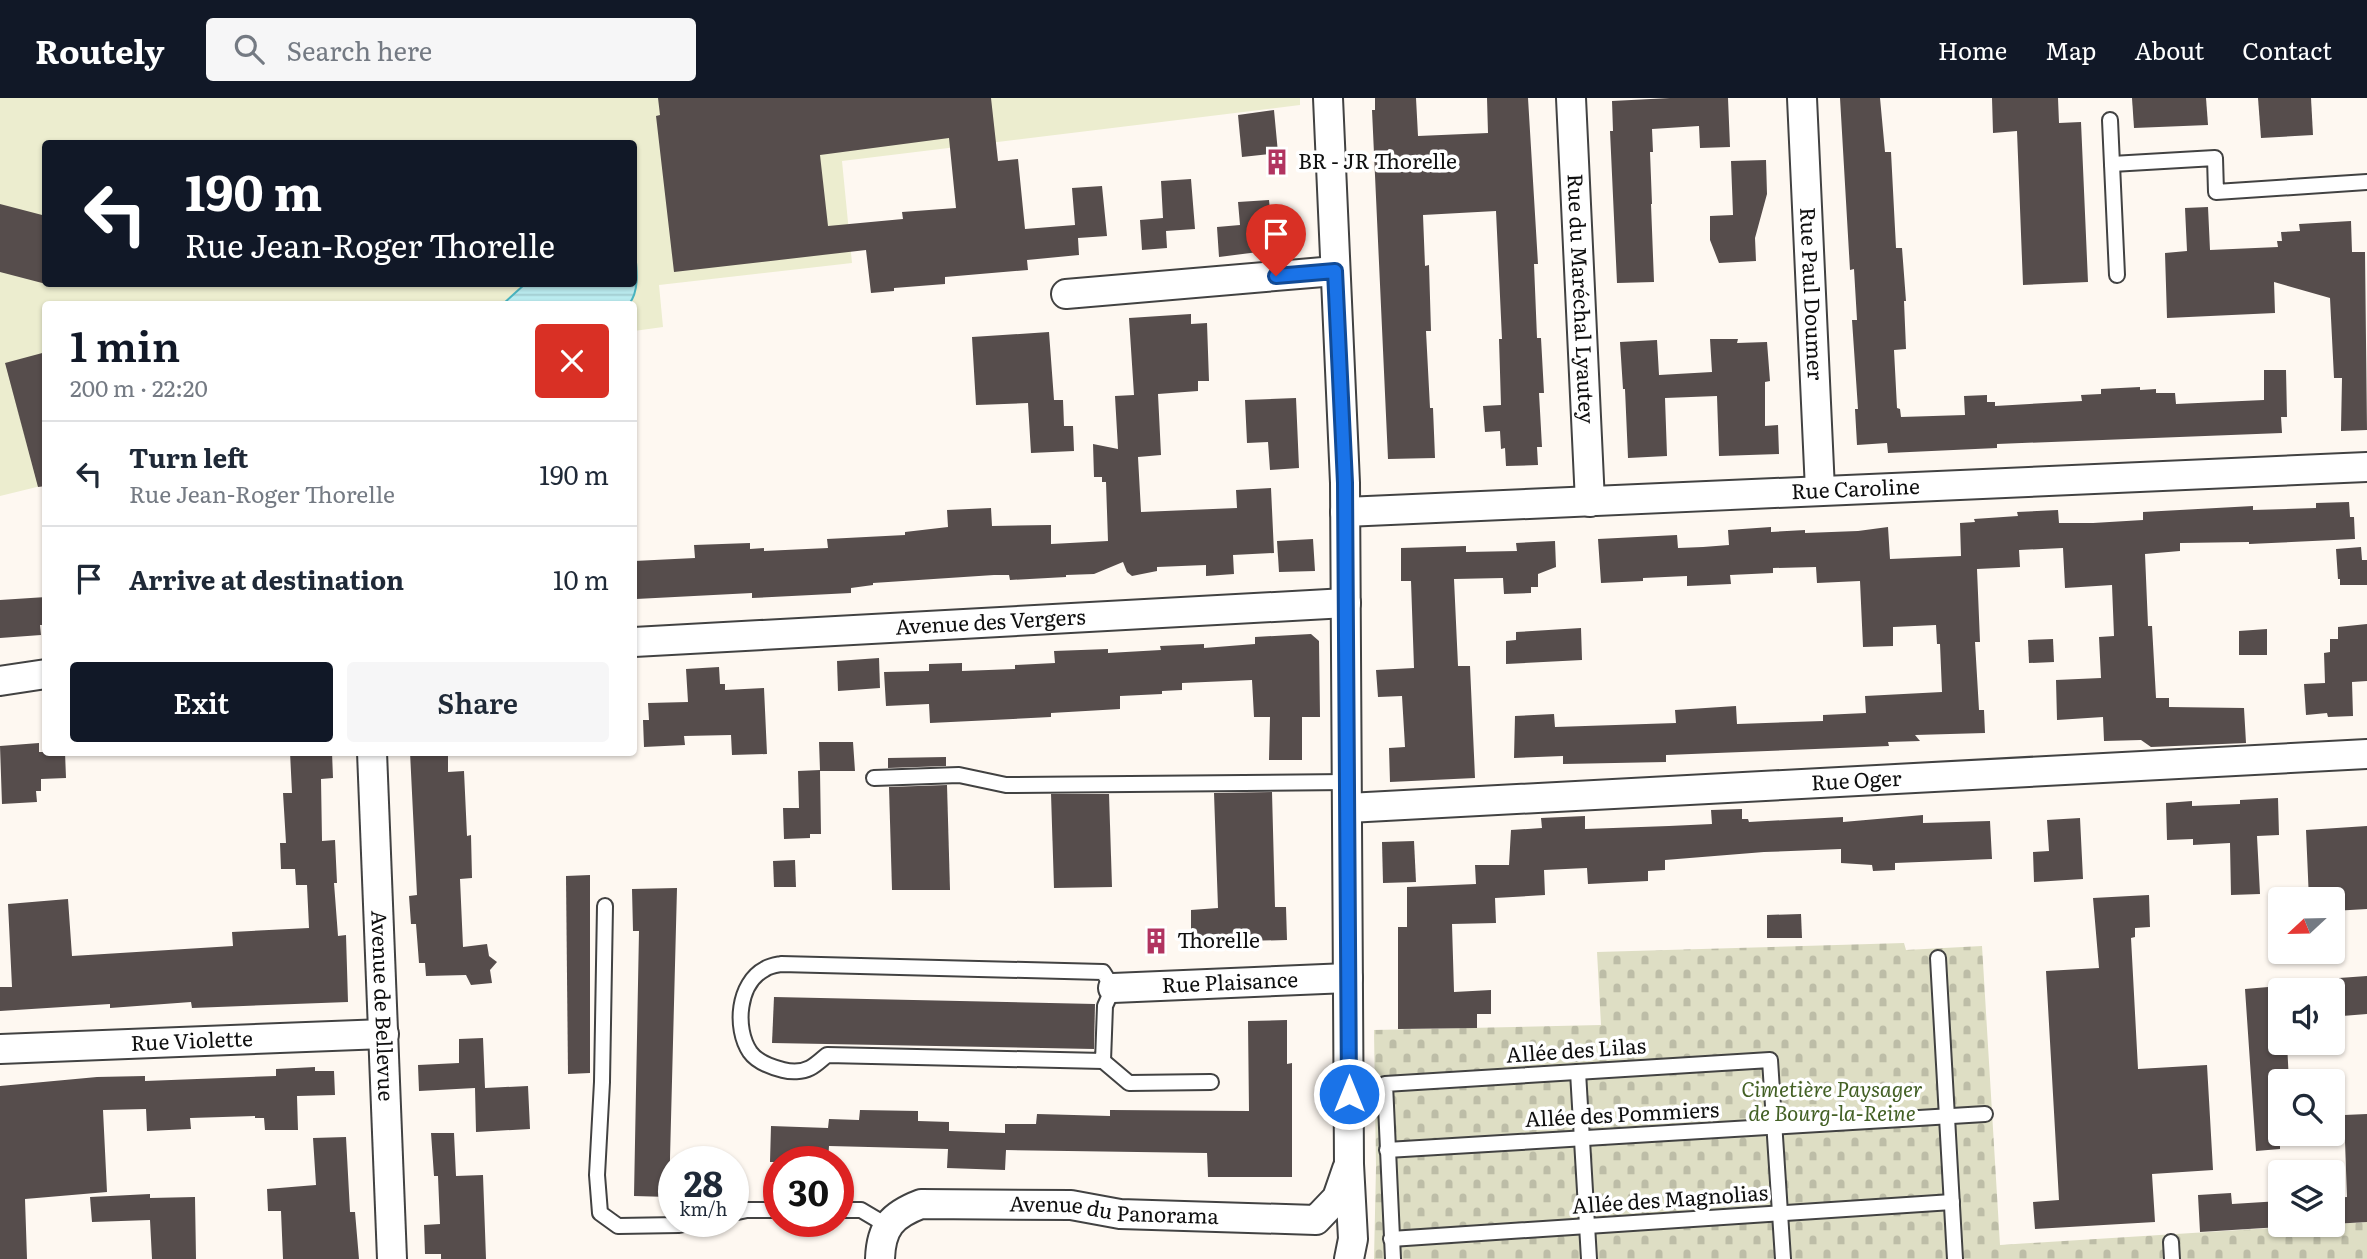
<!DOCTYPE html>
<meta charset="utf-8">
<style>
body{margin:0;font-family:Literata,serif;background:#f6f6f7;color:#1f2937;height:100vh;display:flex;flex-direction:column;font-size:26px;white-space:nowrap}
*{box-sizing:border-box;margin:0}
p{font-size:23px;color:#747a83}
.icon{flex:none;width:38px;height:38px;fill:none;stroke:currentColor;stroke-width:2;stroke-linecap:round;stroke-linejoin:round}
.map{position:relative;flex:1;overflow:hidden}
.side{position:absolute;left:42px;top:203px;width:595px;height:455px;display:flex;flex-direction:column;background:#fff;border-radius:7px;box-shadow:0 2px 5px #0004}
.side>*{flex:none}
.hud{position:absolute;left:42px;top:42px;width:595px;height:147px;border-radius:7px;box-shadow:0 2px 5px #0004;background:#111827;color:#fff;overflow:hidden}
.needle{width:46px;rotate:248deg}
.fabs{position:absolute;left:2268px;top:789px;display:grid;gap:14px}
.fabs a{display:grid;place-items:center;width:77px;height:77px;border-radius:7px;background:#fff;box-shadow:0 2px 5px #0004;font-size:35px}
.speed{position:absolute;left:658px;top:1048px;display:flex;gap:14px;font-size:35px;font-weight:700;text-align:center}
.speed>*{display:grid;place-content:center;width:91px;height:91px;border-radius:50%;background:#fff;box-shadow:0 2px 5px #0004;line-height:1}
.speed small{font-size:18px;font-weight:400}
.speed .limit{border:10px solid #d22;background:#fff;color:#111}
.pin{position:absolute;display:grid;place-items:center;width:60px;height:60px;color:#fff;margin:-72px -30px;border-radius:50% 50% 50% 0;rotate:-45deg;box-shadow:0 0 7px #0007}
.pin .icon{rotate:45deg}
.me{position:absolute;width:77px;margin:-38px;rotate:0deg;stroke-linejoin:round;filter:drop-shadow(0 0 5px #0008)}
.turn{display:flex;align-items:center;gap:24px;height:147px;padding:0 28px;font-size:32px}
.turn .icon{width:91px;height:91px;stroke-width:2.5}
.turn b{display:block;font-size:49px;line-height:60px}
.round{display:grid;place-items:center;flex:none;width:74px;height:74px;border-radius:7px;background:#f6f6f7}
.summary{display:flex;align-items:center;justify-content:space-between;height:119px;padding:0 28px}
h1{font-size:42px;font-weight:600;line-height:52px;color:#111827}
.button{display:flex;gap:14px;margin-top:auto;padding:14px 28px}
.button a{flex:1;height:80px;border-radius:7px;background:#111827;color:#fff;font-size:28px;font-weight:600;line-height:80px;text-align:center}
.button a+a{background:#f6f6f7;color:#1f2937}
ul{padding:0;list-style:none}
li{display:flex;align-items:center;gap:21px;height:105px;padding:0 28px;border-top:2px solid #e0e1e3}
li div{flex:1}
li b{display:block;font-size:26px}
li em{font-style:normal}
header{display:flex;align-items:center;gap:42px;box-sizing:border-box;height:98px;padding:0 35px;background:#111827;color:#fff}
header strong{font-size:33px}
nav{display:flex;gap:38px;margin-inline-start:auto;font-size:24px}
.search{width:490px;height:63px;background:#f6f6f7;display:flex;align-items:center;gap:18px;box-sizing:border-box;padding:0 24px;border-radius:7px;color:#747a83;font-size:26px}
.map>svg:first-child{display:block}
.cemetery{fill:url(#cemetery-stones)}
.pitch{fill:#ecedcf;fill-rule:evenodd}
.water{fill:url(#water-rules);stroke:#49b4c0;stroke-width:2}
.building{fill:#564d4c;fill-rule:evenodd}
.lines{fill:none;stroke-linecap:round;stroke-linejoin:round}
.lane-casing{stroke:#424242;stroke-width:18}
.street-casing{stroke:#424242;stroke-width:32}
.lane{stroke:#fff;stroke-width:14}
.street{stroke:#fff;stroke-width:28}
.route-casing{stroke:#114b97;stroke-width:18}
.route{stroke:#1a73e8;stroke-width:12}
.labels{text-anchor:middle;stroke-width:7;stroke-linejoin:round;paint-order:stroke}
.poi-label{font-size:21px;fill:#0f0f0f;stroke:#fff;text-anchor:start}
.street-label{font-size:21px;fill:#0f0f0f;stroke:#fff}
.park-label{font-size:21px;font-style:italic;fill:#436025;stroke:#fff}
</style>
<header>
<strong>Routely</strong>
<div class="search"><svg class="icon" aria-label="search" viewBox="0 0 24 24"><circle cx="10" cy="10" r="6"/><path d="M15 15l6 6"/></svg>Search here</div>
<nav><a>Home</a><a>Map</a><a>About</a><a>Contact</a></nav>
</header>
<div class="map">
<svg width="2367" height="1161" viewBox="0 0 2367 1161">
<defs>
<pattern id="cemetery-stones" width="16" height="16" patternUnits="userSpaceOnUse" patternTransform="scale(1.75)"><rect width="16" height="16" fill="#dedec4"/><path d="M2 7V4a2 2 0 0 1 4 0v3zM10 15v-3a2 2 0 0 1 4 0v3z" fill="#bdbda7"/></pattern>
<pattern id="water-rules" width="6" height="5" patternUnits="userSpaceOnUse" patternTransform="scale(1.75)"><rect width="6" height="5" fill="#bbecf0"/><path d="M0 2.5h6" fill="none" stroke="#a0c9cd"/></pattern>
</defs>
<rect width="100%" height="100%" fill="#fef8f1"/>
<!-- cemetery -->
<path class="cemetery" d="M1904,845L1906,852L1982,848L2000,1147L2367,1124V1161H1374L1376,1069L1374,932L1601,927L1597,854Z"/>
<!-- pitch -->
<path class="pitch" d="M0,0H1300V7L842,63L852,165L659,187L663,229L634,233V206H46L45,387L0,398ZM46,46H634V186H46Z"/>
<!-- water -->
<path class="water" d="M634,142C635,162 642,190 629,206H503L525,186H634Z"/>
<!-- building -->
<g class="building">
<path d="M658,0H991L998,63L1018,61L1025,131L1075,127L1072,90L1102,88L1107,138L1078,140L1079,157L1027,162L1028,172L945,179V186L894,190V193L871,195L866,152L674,174L656,18L660,17ZM949,40L956,110L902,114L903,121L828,128L820,57Z"/>
<path d="M1375,0H1416L1418,38L1488,35L1487,0H1528L1538,166H1534L1537,240H1541L1544,295H1539L1542,349H1537L1538,367L1506,368L1505,350L1501,351L1500,333L1485,334L1483,308L1501,307L1499,241H1502L1496,113L1423,117L1425,168L1429,167L1431,233H1426L1430,310H1433L1435,360L1388,361L1372,12H1375Z"/>
<path d="M1670,0H1728L1730,49L1700,50L1699,28L1652,31L1653,54H1650L1652,106H1651L1654,184L1617,185L1610,33H1613L1612,3Z"/>
<path d="M1840,0H1880L1885,54H1891L1896,150H1902L1906,203H1904L1906,251L1894,252L1897,310L1900,311L1901,319L1965,317L1964,298L1987,297V304H1995V308L2082,303L2081,297L2101,296V291L2140,289V292L2156,291V295H2175L2176,306L2264,302V272H2286L2287,319H2281L2282,335L1997,346V350L1888,355L1887,345L1857,347L1855,311H1858L1852,222H1857L1854,171L1850,172Z"/>
<path d="M1992,0H2058L2059,25L2081,24L2088,184L2023,187L2017,33L1993,35Z"/>
<path d="M2132,0H2206L2208,27L2134,30Z"/>
<path d="M2258,0H2311L2313,37L2261,40Z"/>
<path d="M1274,12L1278,55L1242,59L1238,17Z"/>
<path d="M1766,62L1767,96L1755,140L1756,163L1719,165L1710,142V118L1733,117L1731,63Z"/>
<path d="M1191,81L1195,131L1166,133L1167,150L1142,152L1140,122L1163,120L1161,83Z"/>
<path d="M1269,102L1274,152L1219,159L1217,129L1240,127L1238,104Z"/>
<path d="M0,106L46,118V186L0,174Z"/>
<path d="M2208,109L2210,152L2278,149L2277,143H2282L2281,134L2300,133L2299,126L2351,123L2352,154H2365L2367,332L2341,333L2342,280H2334L2330,200L2274,184L2275,215L2167,220L2165,155L2187,153L2185,110Z"/>
<path d="M1191,216V226L1207,225L1209,283H1198V293L1158,296L1161,357L1138,359L1141,414L1237,410L1236,392L1271,390L1274,455L1233,457L1234,476L1206,478V467L1157,469V473L1132,478L1127,474L1123,464L1094,476L1066,477V479L1010,482L1009,477H994L873,485V487L851,490V495L752,500V495L636,501L634,463L695,460L694,447L750,445V451L764,450V453L828,450L827,441L905,437V434L948,429L947,412L991,410L992,428L1051,427V446L1108,443L1106,384H1102V379H1094L1093,346L1118,351L1115,298L1134,297L1129,220Z"/>
<path d="M1049,234L1054,302H1063L1064,328H1073L1074,353L1031,355L1028,305L976,307L972,239Z"/>
<path d="M1710,241H1738L1737,245L1767,244L1770,283L1765,284V328L1778,327L1779,356L1719,358L1717,298L1665,300L1667,358L1628,360L1625,291H1623L1620,244L1657,242L1659,277L1712,274Z"/>
<path d="M46,254V388L38,389L5,265Z"/>
<path d="M1296,300L1299,370L1270,372L1268,344L1247,345L1245,302Z"/>
<path d="M2349,404L2350,419H2354L2355,441L2249,446V444L2180,445V453L2145,456L2148,528H2152L2156,600H2169V609L2244,610L2246,645L2151,649L2141,642L2104,643L2103,619L2057,622L2056,582L2101,580L2099,539L2114,538L2112,487L2065,490L2063,450L2019,452L2020,469L1977,471L1980,544H1975L1979,612H1984L1985,635L1915,637L1920,643L1888,644L1889,648L1666,657V664L1563,666V658L1514,660L1515,618L1554,616L1555,629L1676,625L1675,612L1736,608L1737,626L1823,623V617L1866,615L1865,598L1942,594L1940,546H1937L1936,527L1893,529V548L1863,549L1860,483L1817,485L1816,469L1773,470V475L1730,477L1731,486L1687,488V478L1643,480V483L1601,485L1598,441L1677,437L1678,450L1703,449L1729,447L1728,432L1771,429V434L1805,432V435L1858,433L1888,429L1890,461L1961,458L1960,425L1975,424L1974,421L2018,418L2017,414L2058,412L2059,425H2093L2143,422V414L2253,408V412L2316,410V405Z"/>
<path d="M1313,441L1315,473L1279,474L1277,443Z"/>
<path d="M1555,443L1556,469L1538,476V489H1531V495L1504,496L1503,480L1454,481L1458,568H1470L1475,680L1390,684L1389,650L1405,649L1402,598L1378,599L1376,572L1414,570L1411,483H1401V450L1466,448V454L1517,453L1516,445Z"/>
<path d="M2361,449L2362,462H2367V487H2340V481H2338L2336,451Z"/>
<path d="M46,499V527H40L41,537L0,540V502Z"/>
<path d="M2367,526V583L2352,584L2353,618L2328,619L2327,615L2306,617L2304,586L2325,585L2324,555L2330,554V541H2338V529Z"/>
<path d="M1581,530L1582,562L1506,566V543L1516,542V534Z"/>
<path d="M2267,531V557H2239V533Z"/>
<path d="M1311,536L1319,543L1320,619H1302V662H1269L1270,619H1254L1252,582L1182,585V592L1162,593V596L1120,598V611L1051,615V619L930,625L929,606L886,608L884,574L929,573V566L962,565V573L1015,571V567L1055,565L1054,553L1108,551V555L1161,552L1160,548L1204,546V550L1255,546V539Z"/>
<path d="M2053,541L2054,564L2029,565L2028,542Z"/>
<path d="M879,560L880,590L838,593L837,563Z"/>
<path d="M719,569L720,586H725V592L764,590L767,656L732,657L731,637L684,638L685,647L644,649L643,622H649L648,605L688,604L686,571Z"/>
<path d="M819,644H853L855,673H820L821,736H810V740L784,741L783,710H799L798,673L820,672Z"/>
<path d="M39,645V654H65L66,680L41,681V693H36L37,704L2,706L0,648Z"/>
<path d="M290,654H332L333,680L321,681L322,743L335,742L337,785H334L338,838L346,837L348,904L192,910L191,904L110,910V906L0,913V889H12L8,806L68,801L72,858L233,848L232,834L309,830L307,787H296L295,771H281L280,745H286L283,695H292Z"/>
<path d="M410,654H448V674L464,673L467,738L471,737L472,780L460,781L463,849L487,846L489,858L497,864L490,872L492,885L471,887L466,877L426,878L425,865H419L416,826H411L409,798L417,797Z"/>
<path d="M946,659V668L888,670V660Z"/>
<path d="M947,687L950,792H892L889,689Z"/>
<path d="M1272,694L1275,809H1286L1287,842L1243,843V850H1191V812L1218,810L1214,695Z"/>
<path d="M1051,696H1109L1112,789L1054,790Z"/>
<path d="M2278,700L2279,737L2257,738L2260,796L2231,797L2230,745L2193,747V741L2167,742L2166,705L2192,703V708L2240,706V702Z"/>
<path d="M1742,711V721H1748L1749,724L1843,719V724L1923,717V725L1990,723L1992,761L1895,765V772L1873,773L1872,767L1841,765V751L1764,754L1665,762V772L1648,773V783L1588,786L1587,770L1544,772L1545,797L1495,800L1496,825L1452,826L1454,894L1491,892V916H1477V930L1398,931V829H1407V789L1476,786L1475,767H1509L1511,732L1542,730L1541,720L1585,718V731L1669,728L1712,726L1711,712Z"/>
<path d="M2080,720L2083,781L2034,784L2033,754L2049,753L2047,722Z"/>
<path d="M2367,728V811L2333,813V802H2309L2306,732Z"/>
<path d="M1414,743L1416,784L1383,785L1382,744Z"/>
<path d="M795,762L796,789H774L773,763Z"/>
<path d="M590,777V975L568,976L566,778Z"/>
<path d="M677,790L669,1099L634,1098L639,833H633L632,791Z"/>
<path d="M2149,797L2150,829L2135,830V839L2131,840L2138,971L2207,967L2213,1072L2152,1076L2155,1124L2035,1131L2033,1104L2059,1102L2046,873L2099,870L2093,800Z"/>
<path d="M1801,816L1802,840H1767V817Z"/>
<path d="M2367,878V916L2342,918L2339,880Z"/>
<path d="M2280,888V945H2287L2289,984H2280V1051L2256,1053L2245,891Z"/>
<path d="M774,899L1095,906L1094,951L772,945Z"/>
<path d="M1287,922V966L1292,965V1079H1208L1207,1055L1006,1052L1005,1072L947,1070L948,1051L829,1048L828,1064H770L771,1028L828,1030L829,1021L859,1022L860,1012L918,1013V1023L949,1024V1033L1005,1035V1026H1036L1037,1016L1110,1018V1012L1249,1013L1248,923Z"/>
<path d="M483,940L485,990L528,988L530,1031L476,1034L475,990L419,993L418,967L459,965V941Z"/>
<path d="M315,969V973H334L335,997L297,998L298,1032H265L264,1020H255V1018L190,1020L191,1031L147,1033L146,1011L103,1012L107,1094L25,1101L27,1161H0V988L97,979L145,978V983L276,978V971Z"/>
<path d="M2367,1016V1124L2333,1126V1100L2347,1099L2344,1017Z"/>
<path d="M431,1035H454L456,1078L483,1077L486,1161H441V1156H425L424,1127L440,1126L438,1078H434Z"/>
<path d="M346,1039L350,1114H355L359,1161H283L281,1113H268L267,1091L316,1087L313,1040Z"/>
<path d="M2231,1095L2232,1106L2280,1103V1129L2200,1134L2198,1097Z"/>
<path d="M150,1096V1100L195,1099L196,1161H152L150,1122L92,1124L90,1099Z"/>
</g>
<g class="lines">
<!-- lane casing -->
<g class="lane-casing">
<g id="lane">
<path d="M2110,22L2117,177"/>
<path d="M2112,66L2215,60L2216,94L2367,84"/>
<path d="M874,680L959,677L1006,687L1347,684"/>
<path d="M605,808L602,984L597,1077L600,1115L618,1128L679,1127L695,1124"/>
<path d="M1938,860L1955,1161"/>
<path d="M781,866L1103,874L1113,890L1105,908L1103,963L827,957C822,961 816,967 810,970C802,974 791,974 783,972C771,969 757,964 750,954C734,930 738,885 765,871C769,868 776,867 781,866Z"/>
<path d="M1103,963L1129,985L1211,984"/>
<path d="M1578,974L1589,1161"/>
<path d="M1387,1052L1985,1016"/>
<path d="M838,1112H861L888,1128"/>
<path d="M733,1115L747,1112H779"/>
<path d="M1391,1141L1952,1104"/>
<path d="M2171,1144L2172,1161"/>
<path d="M1393,1161L1385,986L1770,962L1783,1161"/>
</g>
</g>
<!-- street casing -->
<g class="street-casing">
<g id="street">
<path d="M1328,0L1345,385L1349,1066L1353,1141L1349,1161"/>
<path id="s1" d="M1571,0L1590,404"/>
<path id="s2" d="M1802,0L1820,392"/>
<path d="M1066,196L1335,173"/>
<path id="s3" d="M1345,414L2367,369"/>
<path id="s4" d="M634,544L1346,505"/>
<path d="M0,583L46,576"/>
<path id="s5" d="M372,654L392,1161"/>
<path id="s6" d="M1348,710L2367,656"/>
<path id="s7" d="M1113,890L1348,880"/>
<path id="s8" d="M0,951L384,936"/>
<path id="s9" d="M880,1161C881,1129 892,1117 921,1106L1071,1107L1120,1116L1316,1122L1337,1100L1347,1071"/>
</g>
</g>
<!-- lane -->
<use href="#lane" class="lane"/>
<!-- street -->
<use href="#street" class="street"/>
</g>
<g class="lines">
<!-- route casing -->
<g class="route-casing">
<path id="route" d="M1276,178L1335,173L1345,385L1349,996"/>
</g>
<!-- route -->
<use href="#route" class="route"/>
</g>
<!-- icons -->
<defs>
<g id="building-bare" transform="scale(2.1)"><path d="M-4-6H4V6H1V3H-1V6H-4ZM-2.5-4.3h1.7v1.8h-1.7ZM.8-4.3h1.7v1.8H.8ZM-2.5-1h1.7V.8h-1.7ZM.8-1h1.7V.8H.8Z" fill="#b13460" stroke="#fff" stroke-width="2.5" paint-order="stroke"/></g>
</defs>
<g fill-rule="evenodd">
<use href="#building-bare" x="1277" y="64"/>
<use href="#building-bare" x="1156" y="843"/>
</g>
<g class="labels">
<!-- poi labels -->
<g class="poi-label">
<text x="1298" y="71">BR - JR Thorelle</text>
<text x="1177" y="850">Thorelle</text>
</g>
<!-- street labels -->
<g class="street-label">
<text dy="7" stroke="none"><textPath href="#s2" startOffset="196">Rue Paul Doumer</textPath></text>
<text dy="7" stroke="none"><textPath href="#s1" startOffset="201">Rue du Maréchal Lyautey</textPath></text>
<text dy="7" stroke="none"><textPath href="#s3" startOffset="511">Rue Caroline</textPath></text>
<text dy="7" stroke="none"><textPath href="#s4" startOffset="357">Avenue des Vergers</textPath></text>
<text dy="7" stroke="none"><textPath href="#s6" startOffset="509">Rue Oger</textPath></text>
<text dy="7" stroke="none"><textPath href="#s7" startOffset="117">Rue Plaisance</textPath></text>
<text dy="7" stroke="none"><textPath href="#s5" startOffset="254">Avenue de Bellevue</textPath></text>
<text dy="7" stroke="none"><textPath href="#s8" startOffset="192">Rue Violette</textPath></text>
<text transform="translate(1576 953) rotate(-4)" y="7">Allée des Lilas</text>
<text transform="translate(1622 1017) rotate(-3)" y="7">Allée des Pommiers</text>
<text transform="translate(1670 1102) rotate(-4)" y="7">Allée des Magnolias</text>
<text dy="7" stroke="none"><textPath href="#s9" startOffset="268">Avenue du Panorama</textPath></text>
</g>
<!-- park labels -->
<g class="park-label">
<text x="1832" y="999">Cimetière Paysager<tspan x="1832" dy="24">de Bourg-la-Reine</tspan></text>
</g>
</g>
</svg>
<div class="fabs">
<a><svg class="needle" viewBox="-14 -14 28 28"><path d="M0-13l5 13h-10z" fill="#e53935"/><path d="M0 13l5-13h-10z" fill="#747a83"/></svg></a>
<a><svg class="icon" aria-label="sound" viewBox="0 0 24 24"><path d="M4 9h4l5-4v14l-5-4H4zM17 9q2 3 0 6"/></svg></a>
<a><svg class="icon" aria-label="search" viewBox="0 0 24 24"><circle cx="10" cy="10" r="6"/><path d="M15 15l6 6"/></svg></a>
<a><svg class="icon" aria-label="layers" viewBox="0 0 24 24"><path d="M12 4l9 5-9 5-9-5zM3 14l9 5 9-5"/></svg></a>
</div>
<div class="speed"><div>28<small>km/h</small></div><div class="limit">30</div></div>
<div class="pin" style="left:1276px;top:178px;background:#d93025"><svg class="icon" aria-label="arrive" viewBox="0 0 24 24"><path d="M6 21V4h12l-3 4 3 4H6"/></svg></div>
<svg class="me" style="left:1349px;top:996px" viewBox="-20 -20 40 40"><circle r="17" fill="#1a73e8" stroke="#fff" stroke-width="3"/><path d="M0-11L8 9 0 5-8 9z" fill="#fff"/></svg>
<div class="hud">
<div class="turn"><svg class="icon" aria-label="left" viewBox="0 0 24 24"><path d="M17 20v-9H6M10 6l-5 5 5 5"/></svg><div><b>190 m</b>Rue Jean-Roger Thorelle</div></div>
</div>
<section class="side">
<div class="summary"><div><h1>1 min</h1><p>200 m · 22:20</p></div><a class="round" style="background:#d93025;color:#fff"><svg class="icon" aria-label="close" viewBox="0 0 24 24"><path d="M6 6l12 12M18 6L6 18"/></svg></a></div>
<ul>
<li><svg class="icon" aria-label="left" viewBox="0 0 24 24"><path d="M17 20v-9H6M10 6l-5 5 5 5"/></svg><div><b>Turn left</b><p>Rue Jean-Roger Thorelle</p></div><em>190 m</em></li>
<li><svg class="icon" aria-label="arrive" viewBox="0 0 24 24"><path d="M6 21V4h12l-3 4 3 4H6"/></svg><div><b>Arrive at destination</b></div><em>10 m</em></li>
</ul>
<div class="button"><a>Exit</a><a>Share</a></div>
</section>
</div>
